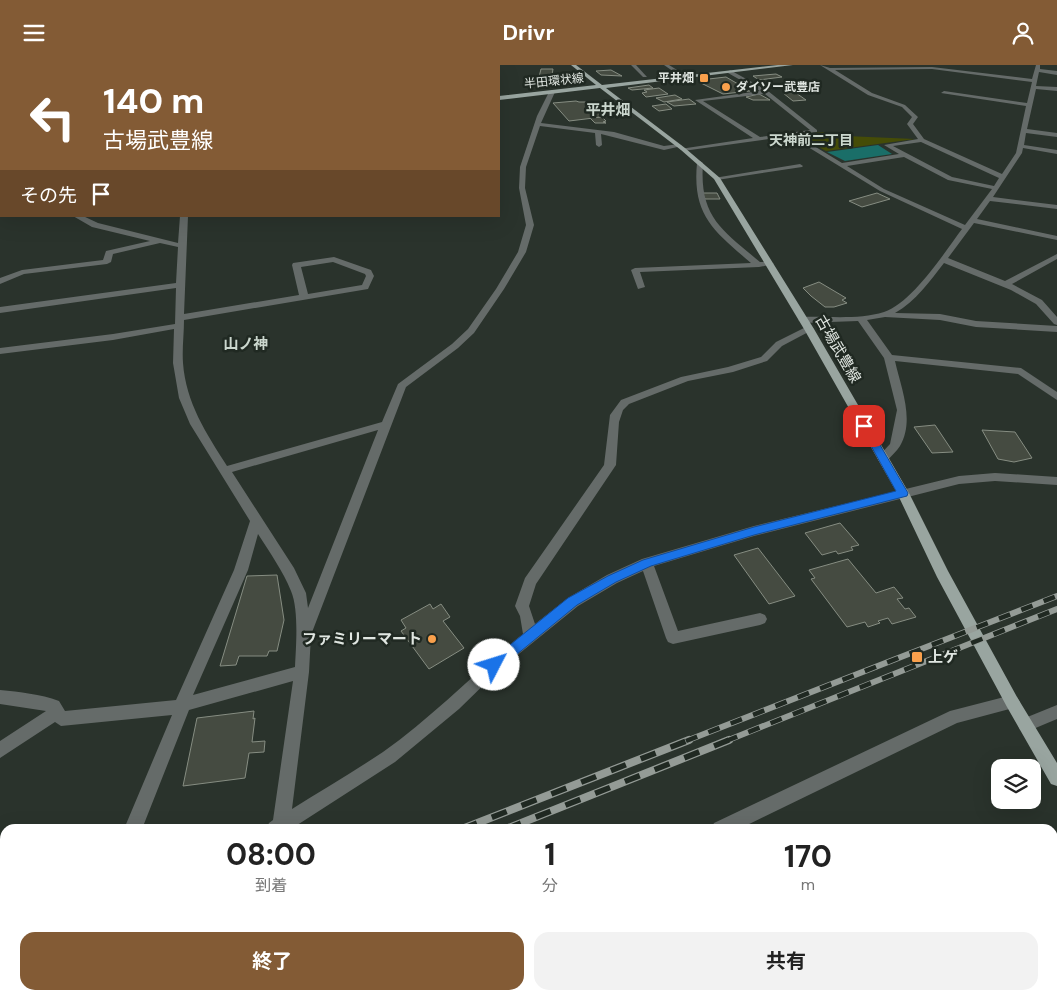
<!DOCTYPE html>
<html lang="ja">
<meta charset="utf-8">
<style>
body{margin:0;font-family:"DM Sans","Noto Sans JP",sans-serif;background:#f2f2f2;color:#222;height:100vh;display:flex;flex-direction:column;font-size:19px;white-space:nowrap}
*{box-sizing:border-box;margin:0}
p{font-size:16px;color:#767676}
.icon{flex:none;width:28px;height:28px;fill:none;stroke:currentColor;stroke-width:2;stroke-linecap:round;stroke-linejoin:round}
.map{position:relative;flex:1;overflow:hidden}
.side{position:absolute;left:0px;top:759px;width:1058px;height:176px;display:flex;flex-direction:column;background:#fff;border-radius:15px 15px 0 0;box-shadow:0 5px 20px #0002}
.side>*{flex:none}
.guide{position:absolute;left:0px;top:0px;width:500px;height:152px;box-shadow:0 5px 20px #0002;background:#835b35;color:#fff;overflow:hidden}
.tools{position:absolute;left:991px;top:694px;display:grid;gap:10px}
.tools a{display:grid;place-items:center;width:50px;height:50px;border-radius:10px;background:#fff;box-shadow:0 5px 20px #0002;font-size:25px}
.pin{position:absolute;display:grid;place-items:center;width:42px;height:42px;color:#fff;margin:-21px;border-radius:10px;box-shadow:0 2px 8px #0006}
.me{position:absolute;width:55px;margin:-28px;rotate:50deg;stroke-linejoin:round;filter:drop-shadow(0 0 4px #0008)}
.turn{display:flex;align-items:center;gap:18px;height:105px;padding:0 20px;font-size:22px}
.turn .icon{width:65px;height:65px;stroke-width:2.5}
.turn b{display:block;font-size:35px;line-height:42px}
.then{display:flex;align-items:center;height:48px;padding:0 20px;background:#0003;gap:10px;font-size:19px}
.eta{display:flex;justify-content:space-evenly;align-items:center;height:85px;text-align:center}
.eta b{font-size:30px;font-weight:700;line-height:35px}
.cta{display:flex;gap:10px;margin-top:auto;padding:10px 20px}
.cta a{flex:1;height:58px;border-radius:15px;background:#835b35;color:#fff;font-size:20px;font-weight:700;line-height:58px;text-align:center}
.cta a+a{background:#f2f2f2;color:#222}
header{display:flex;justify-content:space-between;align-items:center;height:65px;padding:0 20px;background:#835b35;color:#fff;font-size:22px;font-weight:700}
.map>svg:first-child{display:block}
.green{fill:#454c07}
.water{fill:#1a6e68}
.building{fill:#454b41;stroke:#868d82}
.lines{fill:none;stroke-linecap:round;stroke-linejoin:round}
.minor{fill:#656b69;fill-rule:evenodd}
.major{fill:#99a5a0;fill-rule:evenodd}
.rail-far1-casing{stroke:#949b96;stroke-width:6}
.rail-casing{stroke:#949b96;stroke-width:8}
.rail-far1{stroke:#202922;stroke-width:4.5;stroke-dasharray:12;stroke-linecap:butt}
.rail{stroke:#202922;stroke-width:5.5;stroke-dasharray:16;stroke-linecap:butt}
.route{fill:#1a73e8;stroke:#114b97}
.poi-dot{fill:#f9a04c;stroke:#202922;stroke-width:2}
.labels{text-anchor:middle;stroke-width:5;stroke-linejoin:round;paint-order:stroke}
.far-poi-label{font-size:12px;font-weight:bold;fill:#e0e6e1;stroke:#202922;text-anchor:end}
.far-street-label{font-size:12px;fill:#e0e6e1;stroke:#202922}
.far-neighbourhood-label{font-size:14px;font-weight:bold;fill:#cbd7ce;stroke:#202922}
.far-quarter-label{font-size:15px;font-weight:bold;fill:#cbd7ce;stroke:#202922}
.street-label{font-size:15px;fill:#e0e6e1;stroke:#202922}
.poi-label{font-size:15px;font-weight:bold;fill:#e0e6e1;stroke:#202922;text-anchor:end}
</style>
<header><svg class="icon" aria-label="menu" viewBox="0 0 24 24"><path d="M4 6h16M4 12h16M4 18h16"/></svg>Drivr<svg class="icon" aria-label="person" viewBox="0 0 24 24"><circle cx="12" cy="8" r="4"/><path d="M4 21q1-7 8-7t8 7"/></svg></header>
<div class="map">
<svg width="1057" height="934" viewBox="0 0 1057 934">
<rect width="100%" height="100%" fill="#2a332c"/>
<!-- green -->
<path class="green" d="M822,67H842L846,71L915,74L826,86L800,72V70Z"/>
<!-- water -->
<path class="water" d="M878,80L892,89L845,96L827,87Z"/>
<!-- building -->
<g class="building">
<path d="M541,4H553L551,16H538Z"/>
<path d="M611,5L622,11L601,10L596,6Z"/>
<path d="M776,9L782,12L759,15L753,11Z"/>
<path d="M726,12L750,26L723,29L701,18L704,17L700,15Z"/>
<path d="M649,20L653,23L632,25L628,23Z"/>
<path d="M659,23L668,29L646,32L642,28L647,27L644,25Z"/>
<path d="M783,28H796L806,35L793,36Z"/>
<path d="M759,29L770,35H753L746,32Z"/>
<path d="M675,30L682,34L664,37L656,33Z"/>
<path d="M689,34L696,39L674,41L667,37Z"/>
<path d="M576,36L579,37H586L602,52L569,56L553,38Z"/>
<path d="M666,39L672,44L659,46L652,41Z"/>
<path d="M602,52L606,56L603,57L606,58H595L590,53Z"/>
<path d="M702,128H717L720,134H705Z"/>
<path d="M877,128L890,134L862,142L849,136Z"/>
<path d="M819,217L846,233L842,235L847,238L834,242H825L811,231L803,223Z"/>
<path d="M935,360L953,387L932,388L914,362Z"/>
<path d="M982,365L1015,367L1032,393L1014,397L998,394Z"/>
<path d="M840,458L859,480L851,482L853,485L838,489L836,486L822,490L805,468Z"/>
<path d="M758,483L795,531L769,539L734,490Z"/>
<path d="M848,494L876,528L894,522L903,533L897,534L905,544L909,543L916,552L892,559L888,553L878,556L880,558L868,562L865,557L847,562L811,514L815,513L809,505Z"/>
<path d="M277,510L284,555L277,586H269L267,591H239L236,600L220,601L247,511Z"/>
<path d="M430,539L433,544L441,539L450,552L443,556L464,583L429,604L401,566L406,563L401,555Z"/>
<path d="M254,646L253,654L255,653L252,677L265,676L264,687L249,688L245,713L183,721L197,653Z"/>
</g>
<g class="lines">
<!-- minor -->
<g class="minor">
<rect x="149" y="0" width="4" height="1"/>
<rect x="203" y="0" width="4" height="1"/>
<rect x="352" y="0" width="4" height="1"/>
<rect x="417" y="0" width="5" height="1"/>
<path d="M631,0H636L647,12H643Z"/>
<path d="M664,0H669L682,8L677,9Z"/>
<path d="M820,0L830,3L932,2L1032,14L1036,0H1040V4L1057,6V10L1039,7L1036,21L1057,22V26L1036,24L1027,64L1057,68V72L1026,68L1024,80L1057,85V89L1023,83L1022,88L993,132L1057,140V144L990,136L977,154L1057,171V175L974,158L948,193L1005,216L1057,189V194L1012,219L1042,235L1057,252V260L1054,259L1036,239L1011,225L944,198C930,216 916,236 895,248L940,249L976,256L1057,261V267L976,262L940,255L885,252L867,255L892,290L1021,303L1057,327V335L1018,309L895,296C901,323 915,355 900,381C897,386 891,391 887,396H879L877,393L890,379L897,345L884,293L858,256L803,258L798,255L803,252C828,251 859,255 884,247C913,237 944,188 962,164L880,126L790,71L683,86L680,84L753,73L695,35L760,26L728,8L730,5L768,26L817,65V67L796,70L842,98L899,89L884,80L918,74L907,59L912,52L902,42L868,30ZM932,4L1032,17L1027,38L944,26L941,28L1026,41L1016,88L1002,109L924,74L913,59L918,52L905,40L872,28L835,5ZM765,29L810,65L760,72L703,36ZM921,77L999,113L994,121L952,112L893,81ZM904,92L948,115L992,124L965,160L884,124L847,101Z"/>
<path d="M0,19L1,20V24L0,23Z"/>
<path d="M552,25L555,27L541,58L614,67L664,81L679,79L682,81L664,85L601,69L602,80L599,82L596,80L595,68L540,61L526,102L525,123L534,160L526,187L504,224L474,268L458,283L406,322L311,570L309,607L292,744C322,725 353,707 383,687C433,652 475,607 523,569L520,551L515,541L525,513L604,400L610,350L621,335L681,312L728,302L761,292L776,277L806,262L809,261L814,264L782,281L767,296L733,307L688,316L629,339L623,345L619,357L616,400L536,519L529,541L535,559L568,533L607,510L642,494L754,461L959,411L995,408L1057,412V420L995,416L959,419L754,471L654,501L678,566L760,548L765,550L767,554L765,558L760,560L673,579L668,577L666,573L643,506L617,518L578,541L499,605L459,644L395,697L291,764H266L269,758L273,755L293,616L189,645L142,764H124L172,650L61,661L55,657L0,693V676L46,646L0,639V625C20,627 40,629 59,636L65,646L176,635L234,505L250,456L190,359L179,333L173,298L174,264L113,275L0,289V283L113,269L175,259L176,223L0,248V242L176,218L178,182L160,178L113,189L111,197L107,199L24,209L0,219V213L22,205L103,195L106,186L150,176L92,162L73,151H83L98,158L178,178L180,151H188L184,249L299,230L292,200L293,198L334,192L371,205L374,211L368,224L184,255C184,269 182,284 183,298C186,338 206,368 227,401L382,357L398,319L452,279L468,264L496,224L518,187L526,160L519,123L520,102L537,51L549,27ZM333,197L365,209L366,211L362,220L308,229L301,202ZM378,365L308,543L306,528L294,503L232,407ZM258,469C270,488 283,506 291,526C299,545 296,581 295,602L193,630L248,505Z"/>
<path d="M700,96L703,98C699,152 722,165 760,197H770L774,199L759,202L640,207L645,222L638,224L631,205L635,203L751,198C714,166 692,151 697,98Z"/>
<path d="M800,99L803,101L802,102L717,115L714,113Z"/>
<path d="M1012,630L1017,632L1020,637L1017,642L957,658L739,764H711L714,758L950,646Z"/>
<path d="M1057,640V654L1026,667L1020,665L1018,660L1020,655Z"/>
<path d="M5,887V907L0,909V889Z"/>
<rect x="45" y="930" width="20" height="4"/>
<path d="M364,930H391L389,934H362Z"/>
</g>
<!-- major -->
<g class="major">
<path d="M571,0H576L602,20L778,0H793L606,23L685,83L720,113L814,264L909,428L948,506L1017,632L1057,698V721L1051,719L1007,642L937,512L897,428L804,264L714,114L681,85L600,23L499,35V31L596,20Z"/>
<rect x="0" y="85" width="1" height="4"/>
</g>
<!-- rail-far1 casing -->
<g class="rail-far1-casing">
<g id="rail-far1">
<path d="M686,676L1057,531"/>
<path d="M726,676L1057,544"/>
</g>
</g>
<!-- rail casing -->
<g class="rail-casing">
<g id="rail">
<path d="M462,764L689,675"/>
<path d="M506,764L729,675"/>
<path d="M27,934L38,930"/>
<path d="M78,934L88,930"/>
</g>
</g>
<!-- rail-far1 -->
<use href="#rail-far1" class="rail-far1"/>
<!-- rail -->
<use href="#rail" class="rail"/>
</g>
<!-- route -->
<path class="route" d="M864,358L869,361L908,428L907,431L754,470L651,501L616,517L577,540L499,604L494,606L490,604L488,600L490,596L568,533L608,511L643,495L754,462L896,426L860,361Z"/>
<!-- markers -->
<g class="poi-dot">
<rect x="699" y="8" width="10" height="10" rx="2.5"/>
<circle cx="726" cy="22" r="5"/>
<circle cx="432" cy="574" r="5"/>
<rect x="911" y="586" width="12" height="12" rx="2.5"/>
</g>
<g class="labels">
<!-- far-poi labels -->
<g class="far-poi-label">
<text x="694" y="17">平井畑</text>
<text x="736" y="26" text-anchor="start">ダイソー武豊店</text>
</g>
<!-- far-street labels -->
<g class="far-street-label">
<text transform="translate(554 16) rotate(-6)" y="4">半田環状線</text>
</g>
<!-- far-neighbourhood labels -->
<g class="far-neighbourhood-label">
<text x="811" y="80">天神前二丁目</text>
</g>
<!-- far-quarter labels -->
<g class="far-quarter-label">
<text x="608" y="50">平井畑</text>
<text x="246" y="284">山ノ神</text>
</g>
<!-- street labels -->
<g class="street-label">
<text transform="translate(838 284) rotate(60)" y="5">古場武豊線</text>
</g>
<!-- poi labels -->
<g class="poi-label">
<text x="422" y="579">ファミリーマート</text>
<text x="928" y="597" text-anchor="start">上ゲ</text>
</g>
</g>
</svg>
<div class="tools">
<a><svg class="icon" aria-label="layers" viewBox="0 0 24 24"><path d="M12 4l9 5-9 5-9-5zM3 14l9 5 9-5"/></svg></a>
</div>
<div class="pin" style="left:864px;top:361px;background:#d93025"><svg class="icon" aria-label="arrive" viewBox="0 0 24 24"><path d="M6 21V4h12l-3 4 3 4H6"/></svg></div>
<svg class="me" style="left:494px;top:600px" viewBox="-20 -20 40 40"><circle r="19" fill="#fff"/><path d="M0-13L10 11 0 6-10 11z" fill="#1a73e8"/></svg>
<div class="guide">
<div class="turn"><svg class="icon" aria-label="left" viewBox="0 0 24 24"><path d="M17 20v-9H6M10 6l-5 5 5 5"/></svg><div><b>140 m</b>古場武豊線</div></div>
<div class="then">その先<svg class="icon" aria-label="arrive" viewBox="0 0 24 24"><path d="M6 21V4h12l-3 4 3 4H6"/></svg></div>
</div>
<section class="side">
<div class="eta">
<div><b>08:00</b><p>到着</p></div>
<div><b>1</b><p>分</p></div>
<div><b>170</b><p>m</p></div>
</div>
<div class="cta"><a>終了</a><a>共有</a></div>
</section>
</div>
